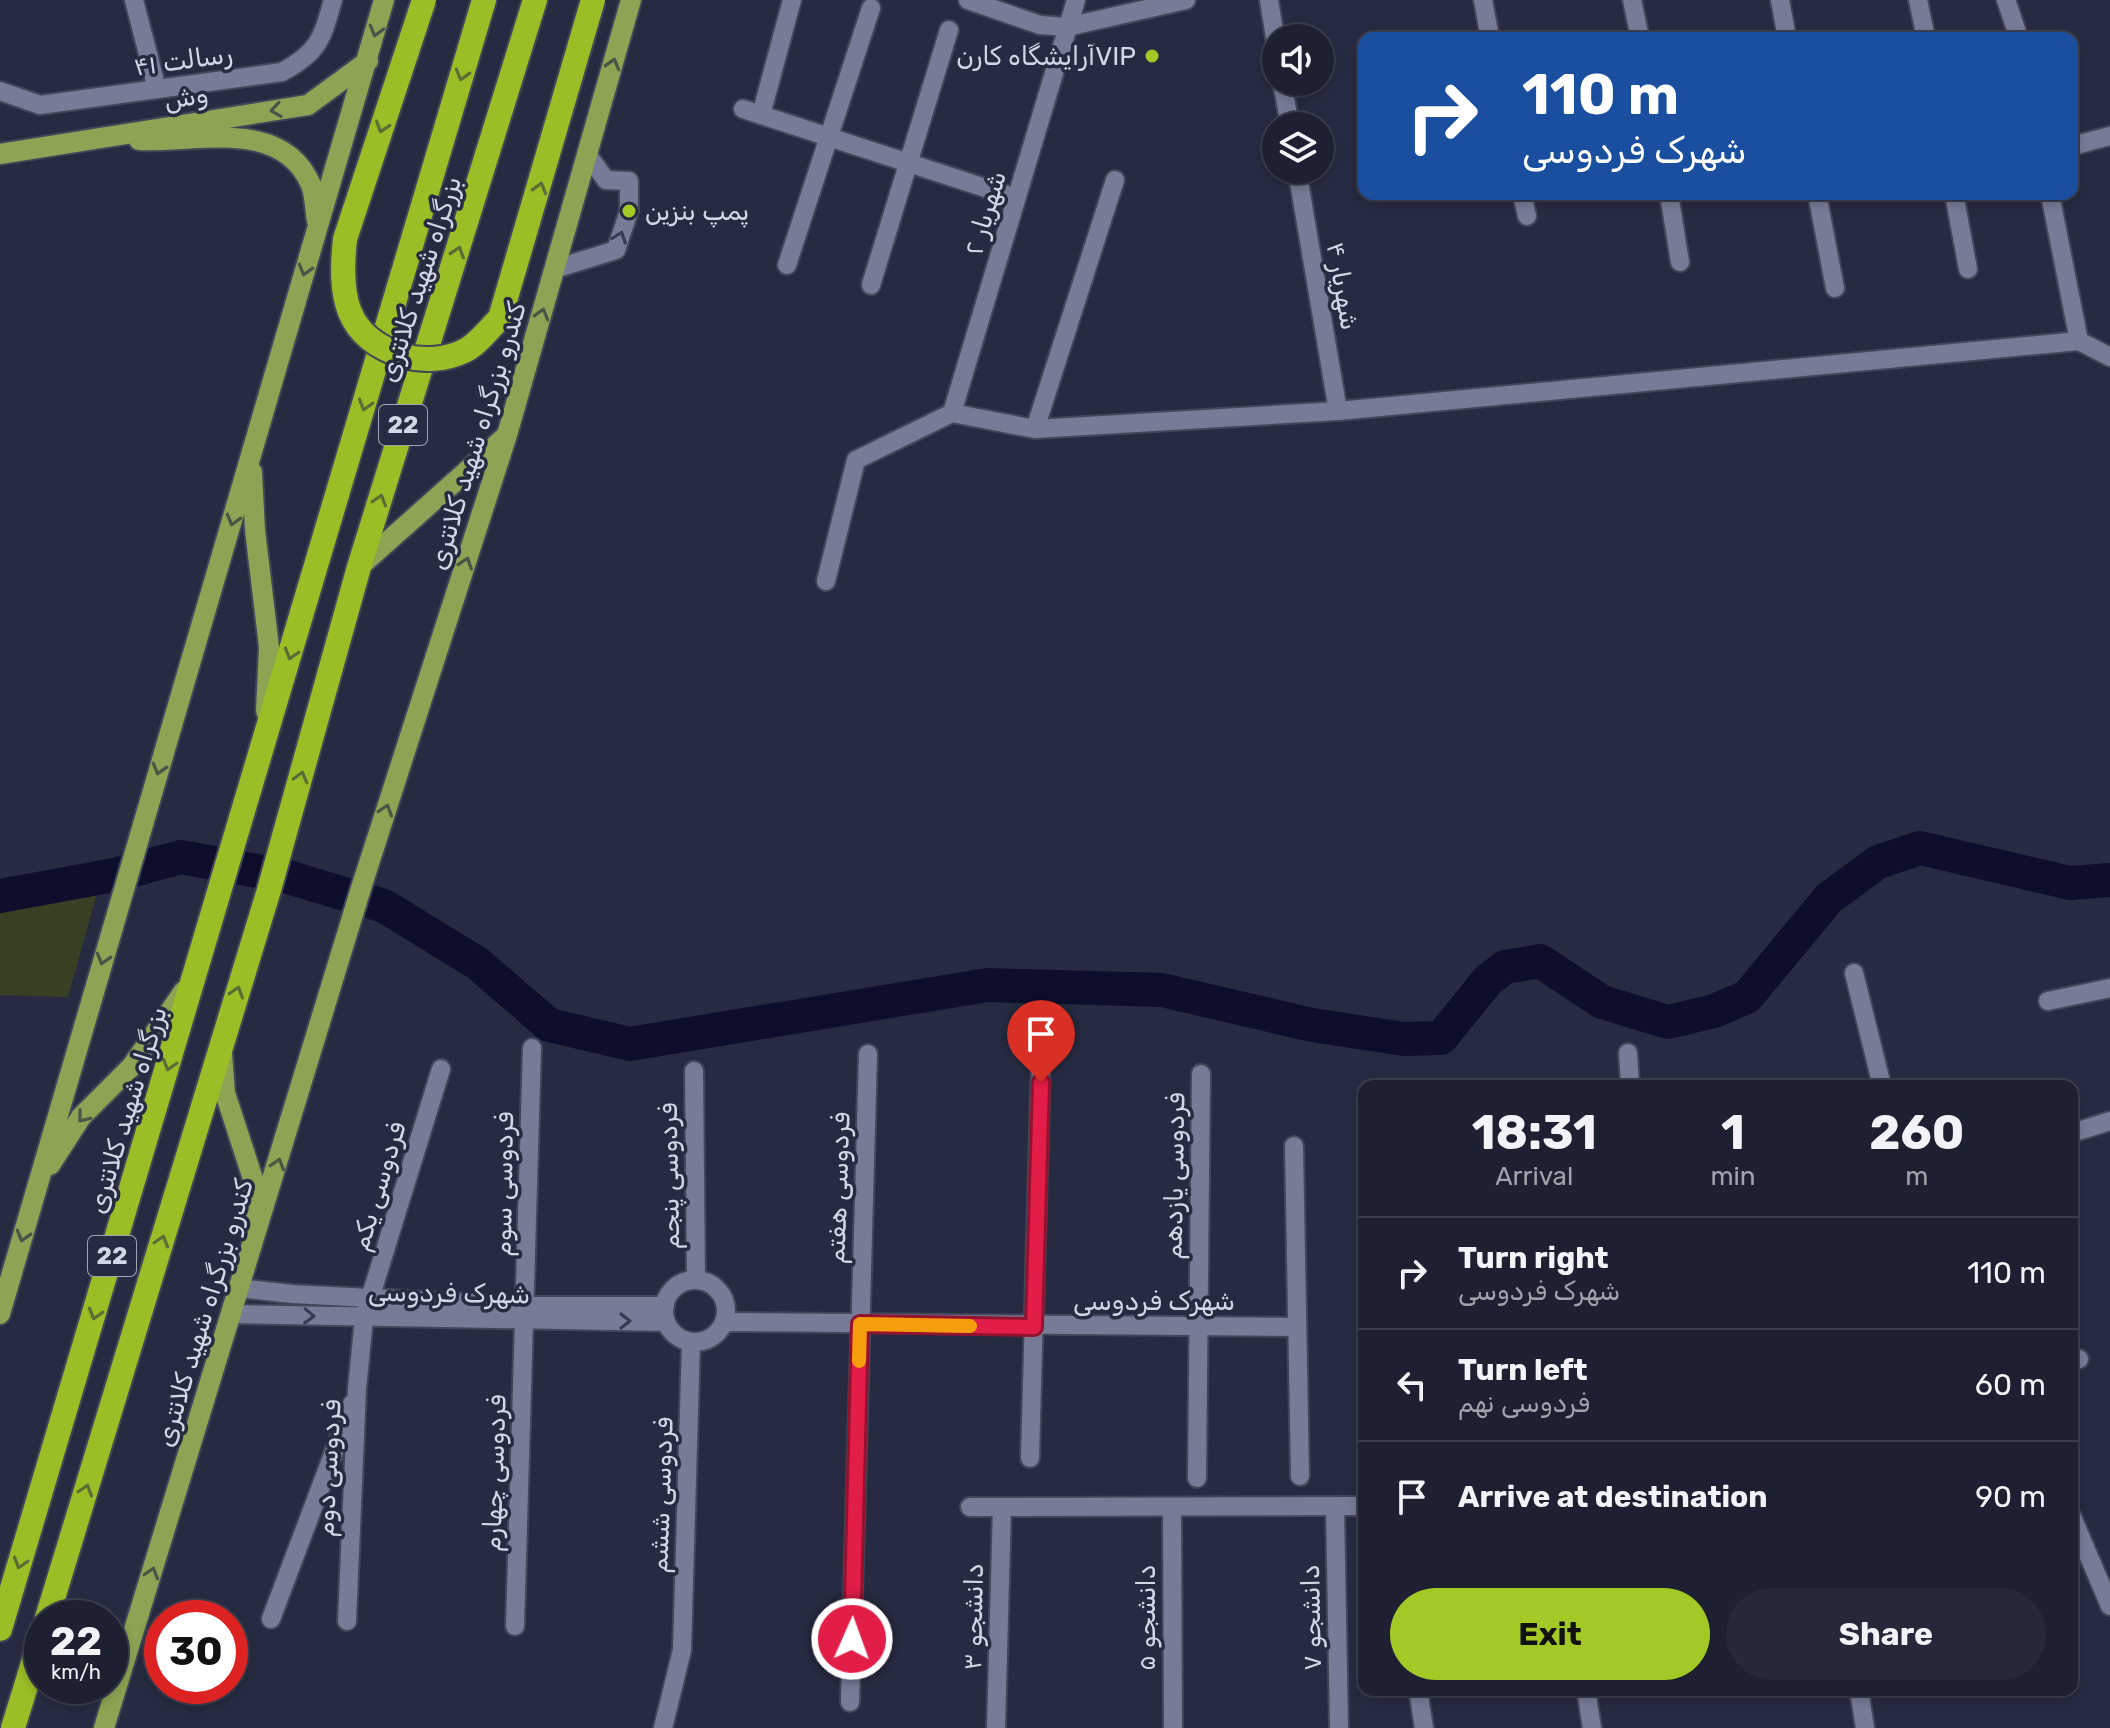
<!DOCTYPE html>
<meta charset="utf-8">
<style>
body{margin:0;font-family:Rubik,Cairo,sans-serif;background:#252839;color:#f1f3f6;height:100vh;display:flex;flex-direction:column;font-size:30px;white-space:nowrap}
*{box-sizing:border-box;margin:0}
p{font-size:26px;color:#a0a3ab}
.icon{flex:none;width:44px;height:44px;fill:none;stroke:currentColor;stroke-width:2;stroke-linecap:round;stroke-linejoin:round}
.map{position:relative;flex:1;overflow:hidden}
.panel{position:absolute;left:1358px;top:1080px;width:720px;height:616px;display:flex;flex-direction:column;background:#1d2031;border-radius:16px;box-shadow:0 4px 12px #0003,0 0 0 2px #3b3e4d}
.panel>*{flex:none}
.hud{position:absolute;left:1358px;top:32px;width:720px;height:168px;border-radius:16px;box-shadow:0 4px 12px #0003,0 0 0 2px #3b3e4d;background:#1a4fa0;color:#fff;overflow:hidden}
.buttons{position:absolute;left:1262px;top:24px;display:grid;gap:16px}
.buttons a{display:grid;place-items:center;width:72px;height:72px;border-radius:50%;background:#1d2031;box-shadow:0 4px 12px #0003,0 0 0 2px #3b3e4d;font-size:40px}
.speed{position:absolute;left:24px;top:1600px;display:flex;gap:16px;font-size:40px;font-weight:700;text-align:center}
.speed>*{display:grid;place-content:center;width:104px;height:104px;border-radius:50%;background:#1d2031;box-shadow:0 4px 12px #0003,0 0 0 2px #3b3e4d;line-height:1}
.speed small{font-size:20px;font-weight:400}
.speed .limit{border:12px solid #d22;background:#fff;color:#111}
.pin{position:absolute;display:grid;place-items:center;width:68px;height:68px;color:#fff;margin:-82px -34px;border-radius:50% 50% 50% 0;rotate:-45deg;box-shadow:0 0 8px #0007}
.pin .icon{rotate:45deg}
.me{position:absolute;width:88px;margin:-44px;rotate:2deg;stroke-linejoin:round;filter:drop-shadow(0 0 6px #0008)}
.turn{display:flex;align-items:center;gap:28px;height:168px;padding:0 32px;font-size:36px}
.turn .icon{width:104px;height:104px;stroke-width:2.5}
.turn b{display:block;font-size:56px;line-height:68px}
.eta{display:flex;justify-content:space-evenly;align-items:center;height:136px;text-align:center}
.eta b{font-size:48px;font-weight:700;line-height:56px}
.button{display:flex;gap:16px;margin-top:auto;padding:16px 32px}
.button a{flex:1;height:92px;border-radius:48px;background:#a3c927;color:#111;font-size:32px;font-weight:700;line-height:92px;text-align:center}
.button a+a{background:#252839;color:#f1f3f6}
ul{padding:0;list-style:none}
li{display:flex;align-items:center;gap:24px;height:112px;padding:0 32px;border-top:2px solid #3b3e4d}
li div{flex:1}
li b{display:block;font-size:30px}
li em{font-style:normal}
.map>svg:first-child{display:block}
.green{fill:#374024}
.lines{fill:none;stroke-linecap:round;stroke-linejoin:round}
.river{stroke:#0c0e2c;stroke-width:34}
.minor-casing{stroke:#434658;stroke-width:22}
.major-casing{stroke:#434658;stroke-width:24}
.highway-casing{stroke:#434658;stroke-width:28}
.minor{stroke:#767c96;stroke-width:18}
.major{stroke:#8ca453;stroke-width:20}
.highway{stroke:#9abe26;stroke-width:24}
.highway-bridge-casing{stroke:#434658;stroke-width:28;stroke-linecap:butt}
.highway-bridge{stroke:#9abe26;stroke-width:24}
.oneway{stroke:#4a5547}
.oneway2{stroke:#5b6d35}
.oneway3{stroke:#373b52}
.route-casing{stroke:#92132f;stroke-width:20}
.route{stroke:#e11d48;stroke-width:14}
.slow{stroke:#f59e0b;stroke-width:14}
.poi-dot{fill:#a3c927;stroke:#272b41;stroke-width:3}
.labels{text-anchor:middle;stroke-width:7;stroke-linejoin:round;paint-order:stroke}
.shield{fill:#272b41;stroke:#9fa3b4;stroke-width:2}
.shield-label{font-size:24px;font-weight:bold;fill:#d3d7e5}
.poi-label{font-size:26px;fill:#d3d7e5;stroke:#272b41;text-anchor:end}
.street-label{font-size:26px;fill:#d3d7e5;stroke:#272b41}
</style>
<div class="map">
<svg width="2110" height="1728" viewBox="0 0 2110 1728">
<rect width="100%" height="100%" fill="#272b41"/>
<!-- green -->
<path class="green" d="M98,890L68,997L0,995V909Z"/>
<g class="lines">
<!-- river -->
<path class="river" d="M0,896L114,875L181,857L285,876L384,906L477,963L549,1025L630,1044L987,985L1162,990L1312,1025L1404,1039L1441,1038L1488,980L1505,967L1540,961L1602,1002L1668,1022L1714,1011L1747,997L1829,898L1878,862L1920,848L2070,883L2110,880"/>
<!-- minor casing -->
<g class="minor-casing">
<g id="minor">
<path d="M134,0L157,89"/>
<path d="M968,0L1040,25L1067,27L1186,0"/>
<path d="M1269,0L1276,44"/>
<path d="M1483,0L1490,38"/>
<path d="M1632,0L1640,38"/>
<path d="M1780,0L1787,38"/>
<path d="M1918,0L1926,38"/>
<path d="M2006,0L2019,38"/>
<path d="M1282,82L1290,126"/>
<path d="M0,91L40,105L282,72C319,52 322,39 333,0"/>
<path d="M743,109L1016,198"/>
<path d="M761,115L792,0"/>
<path d="M2072,146L2110,136"/>
<path d="M1297,170L1338,411"/>
<path d="M1522,194L1527,216"/>
<path d="M1669,194L1680,262"/>
<path d="M1817,194L1835,288"/>
<path d="M1954,194L1968,269"/>
<path d="M2050,194L2079,341"/>
<path d="M787,265L871,8"/>
<path d="M555,269L616,250L629,211V181L606,180L587,154"/>
<path d="M871,285L949,30"/>
<path d="M952,413L1076,0"/>
<path d="M1035,429L1115,180"/>
<path d="M826,581L856,460L952,413L1035,429L1338,411L2079,341L2110,357"/>
<path d="M1854,973L1882,1086"/>
<path d="M2048,1001L2110,988"/>
<path d="M1628,1053L1630,1086"/>
<path d="M694,1071L696,1280"/>
<path d="M2072,1133L2110,1121"/>
<path d="M1294,1146L1300,1476"/>
<circle cx="695" cy="1311" r="31"/>
<path d="M238,1288L292,1294L525,1306H665"/>
<path d="M231,1314L666,1322"/>
<path d="M724,1322L1296,1327"/>
<path d="M2072,1362L2079,1359"/>
<path d="M1030,1458L1042,1023"/>
<path d="M1197,1478L1201,1074"/>
<path d="M970,1507L1364,1506"/>
<path d="M1172,1507L1173,1728"/>
<path d="M1335,1507L1339,1728"/>
<path d="M2072,1517L2110,1606"/>
<path d="M271,1619L352,1404"/>
<path d="M347,1621L357,1389L364,1318L441,1069"/>
<path d="M515,1626L532,1048"/>
<path d="M1418,1690L1424,1728"/>
<path d="M1586,1690L1592,1728"/>
<path d="M1859,1690L1865,1728"/>
<path d="M850,1702L868,1054"/>
<path d="M663,1728L682,1650L691,1342"/>
<path d="M996,1728L1002,1507"/>
</g>
</g>
<!-- major casing -->
<g class="major-casing">
<g id="major">
<path d="M139,140C196,143 282,117 311,185C315,195 315,210 317,221"/>
<path d="M0,154L308,105L368,61"/>
<path d="M252,472L255,530L269,647L266,711"/>
<path d="M359,567L505,437"/>
<path d="M222,1053L225,1093L254,1182L253,1221"/>
<path d="M50,1165L81,1117L132,1066L184,991"/>
<path d="M0,1314L384,0"/>
<path d="M104,1728L362,885L507,435L631,0"/>
</g>
</g>
<!-- highway casing -->
<g class="highway-casing">
<g id="highway">
<path d="M47,1618L269,890L359,567L535,0"/>
<path d="M0,1629L484,0"/>
<path d="M13,1728L42,1634"/>
</g>
</g>
<!-- minor -->
<use href="#minor" class="minor"/>
<!-- major -->
<use href="#major" class="major"/>
<!-- highway -->
<use href="#highway" class="highway"/>
<!-- highway-bridge casing -->
<g class="highway-bridge-casing">
<path id="highway-bridge" d="M424,0L345,239C339,295 344,338 404,356C423,361 446,360 464,351C477,345 490,328 500,318L593,0"/>
</g>
<!-- highway-bridge -->
<use href="#highway-bridge" class="highway-bridge"/>
</g>
<!-- one-way arrows -->
<defs><path id="oneway-chevron" d="M-2-3.5L2.5 0L-2 3.5" fill="none" stroke-width="1.6" stroke-linecap="round" stroke-linejoin="round" transform="scale(2)"/></defs>
<g class="oneway">
<use href="#oneway-chevron" transform="translate(376 31) rotate(105)"/>
<use href="#oneway-chevron" transform="translate(613 64) rotate(-74)"/>
<use href="#oneway-chevron" transform="translate(276 110) rotate(171)"/>
<use href="#oneway-chevron" transform="translate(305 270) rotate(106)"/>
<use href="#oneway-chevron" transform="translate(542 314) rotate(-74)"/>
<use href="#oneway-chevron" transform="translate(233 520) rotate(106)"/>
<use href="#oneway-chevron" transform="translate(466 563) rotate(-72)"/>
<use href="#oneway-chevron" transform="translate(159 769) rotate(106)"/>
<use href="#oneway-chevron" transform="translate(386 810) rotate(-72)"/>
<use href="#oneway-chevron" transform="translate(103 959) rotate(106)"/>
<use href="#oneway-chevron" transform="translate(83 1117) rotate(129)"/>
<use href="#oneway-chevron" transform="translate(278 1164) rotate(-73)"/>
<use href="#oneway-chevron" transform="translate(23 1236) rotate(106)"/>
<use href="#oneway-chevron" transform="translate(152 1573) rotate(-73)"/>
</g>
<g class="oneway2">
<use href="#oneway-chevron" transform="translate(462 75) rotate(106)"/>
<use href="#oneway-chevron" transform="translate(382 127) rotate(108)"/>
<use href="#oneway-chevron" transform="translate(540 188) rotate(-74)"/>
<use href="#oneway-chevron" transform="translate(458 252) rotate(-72)"/>
<use href="#oneway-chevron" transform="translate(365 405) rotate(107)"/>
<use href="#oneway-chevron" transform="translate(380 500) rotate(-73)"/>
<use href="#oneway-chevron" transform="translate(291 654) rotate(107)"/>
<use href="#oneway-chevron" transform="translate(301 777) rotate(-75)"/>
<use href="#oneway-chevron" transform="translate(237 992) rotate(-73)"/>
<use href="#oneway-chevron" transform="translate(169 1065) rotate(107)"/>
<use href="#oneway-chevron" transform="translate(162 1241) rotate(-73)"/>
<use href="#oneway-chevron" transform="translate(95 1314) rotate(107)"/>
<use href="#oneway-chevron" transform="translate(86 1490) rotate(-73)"/>
<use href="#oneway-chevron" transform="translate(20 1563) rotate(107)"/>
</g>
<g class="oneway3">
<use href="#oneway-chevron" transform="translate(620 237) rotate(-71)"/>
<use href="#oneway-chevron" transform="translate(309 1316) rotate(2)"/>
<use href="#oneway-chevron" transform="translate(625 1321)"/>
</g>
<g class="lines">
<!-- route casing -->
<g class="route-casing">
<path id="route" d="M852,1639L860,1324L1034,1327L1041,1082"/>
</g>
<!-- route -->
<use href="#route" class="route"/>
<!-- slow -->
<path class="slow" d="M859,1361L860,1324L970,1326"/>
</g>
<!-- markers -->
<g class="poi-dot">
<circle cx="1152" cy="56" r="8"/>
<circle cx="629" cy="211" r="8"/>
</g>
<g class="labels">
<!-- shield labels -->
<g class="shield">
<rect x="379" y="405" width="48" height="40" rx="6"/>
<rect x="88" y="1236" width="48" height="40" rx="6"/>
</g>
<g class="shield-label">
<text x="403" y="433">22</text>
<text x="112" y="1264">22</text>
</g>
<!-- poi labels -->
<g class="poi-label">
<text x="1136" y="65">آرایشگاه کارنVIP</text>
<text x="645" y="220" text-anchor="start">پمپ بنزین</text>
</g>
<!-- street labels -->
<g class="street-label">
<text transform="translate(183 60) rotate(-8)" y="9">۴۱ رسالت</text>
<text transform="translate(186 97) rotate(-9)" y="9">وش</text>
<text transform="translate(985 213) rotate(-73)" y="9">۲ شهریار</text>
<text transform="translate(420 279) rotate(-72)" y="9">بزرگراه شهید کلانتری</text>
<text transform="translate(1343 286) rotate(80)" y="9">شهریار ۴</text>
<text transform="translate(477 436) rotate(-73)" y="9">کندرو بزرگراه شهید کلانتری</text>
<text transform="translate(127 1110) rotate(-73)" y="9">بزرگراه شهید کلانتری</text>
<text transform="translate(669 1176) rotate(-91)" y="9">فردوسی پنجم</text>
<text transform="translate(1174 1176) rotate(-89)" y="9">فردوسی یازدهم</text>
<text transform="translate(503 1184) rotate(-89)" y="9">فردوسی سوم</text>
<text transform="translate(378 1186) rotate(-73)" y="9">فردوسی یکم</text>
<text transform="translate(838 1188) rotate(-88)" y="9">فردوسی هفتم</text>
<text transform="translate(449 1293) rotate(1)" y="9">شهرک فردوسی</text>
<text x="1154" y="1310">شهرک فردوسی</text>
<text transform="translate(204 1313) rotate(-73)" y="9">کندرو بزرگراه شهید کلانتری</text>
<text transform="translate(328 1468) rotate(-87)" y="9">فردوسی دوم</text>
<text transform="translate(494 1473) rotate(-88)" y="9">فردوسی چهارم</text>
<text transform="translate(661 1495) rotate(-88)" y="9">فردوسی ششم</text>
<text transform="translate(973 1617) rotate(-89)" y="9">دانشجو ۳</text>
<text transform="translate(1146 1618) rotate(-90)" y="9">دانشجو ۵</text>
<text transform="translate(1311 1618) rotate(-91)" y="9">دانشجو ۷</text>
</g>
</g>
</svg>
<div class="buttons">
<a><svg class="icon" aria-label="sound" viewBox="0 0 24 24"><path d="M4 9h4l5-4v14l-5-4H4zM17 9q2 3 0 6"/></svg></a>
<a><svg class="icon" aria-label="layers" viewBox="0 0 24 24"><path d="M12 4l9 5-9 5-9-5zM3 14l9 5 9-5"/></svg></a>
</div>
<div class="speed"><div>22<small>km/h</small></div><div class="limit">30</div></div>
<div class="pin" style="left:1041px;top:1082px;background:#d93025"><svg class="icon" aria-label="arrive" viewBox="0 0 24 24"><path d="M6 21V4h12l-3 4 3 4H6"/></svg></div>
<svg class="me" style="left:852px;top:1639px" viewBox="-20 -20 40 40"><circle r="17" fill="#e11d48" stroke="#fff" stroke-width="3"/><path d="M0-11L8 9 0 5-8 9z" fill="#fff"/></svg>
<div class="hud">
<div class="turn"><svg class="icon" aria-label="right" viewBox="0 0 24 24"><path d="M7 20v-9h11M14 6l5 5-5 5"/></svg><div><b>110 m</b>شهرک فردوسی</div></div>
</div>
<section class="panel">
<div class="eta">
<div><b>18:31</b><p>Arrival</p></div>
<div><b>1</b><p>min</p></div>
<div><b>260</b><p>m</p></div>
</div>
<ul>
<li><svg class="icon" aria-label="right" viewBox="0 0 24 24"><path d="M7 20v-9h11M14 6l5 5-5 5"/></svg><div><b>Turn right</b><p>شهرک فردوسی</p></div><em>110 m</em></li>
<li><svg class="icon" aria-label="left" viewBox="0 0 24 24"><path d="M17 20v-9H6M10 6l-5 5 5 5"/></svg><div><b>Turn left</b><p>فردوسی نهم</p></div><em>60 m</em></li>
<li><svg class="icon" aria-label="arrive" viewBox="0 0 24 24"><path d="M6 21V4h12l-3 4 3 4H6"/></svg><div><b>Arrive at destination</b></div><em>90 m</em></li>
</ul>
<div class="button"><a>Exit</a><a>Share</a></div>
</section>
</div>
